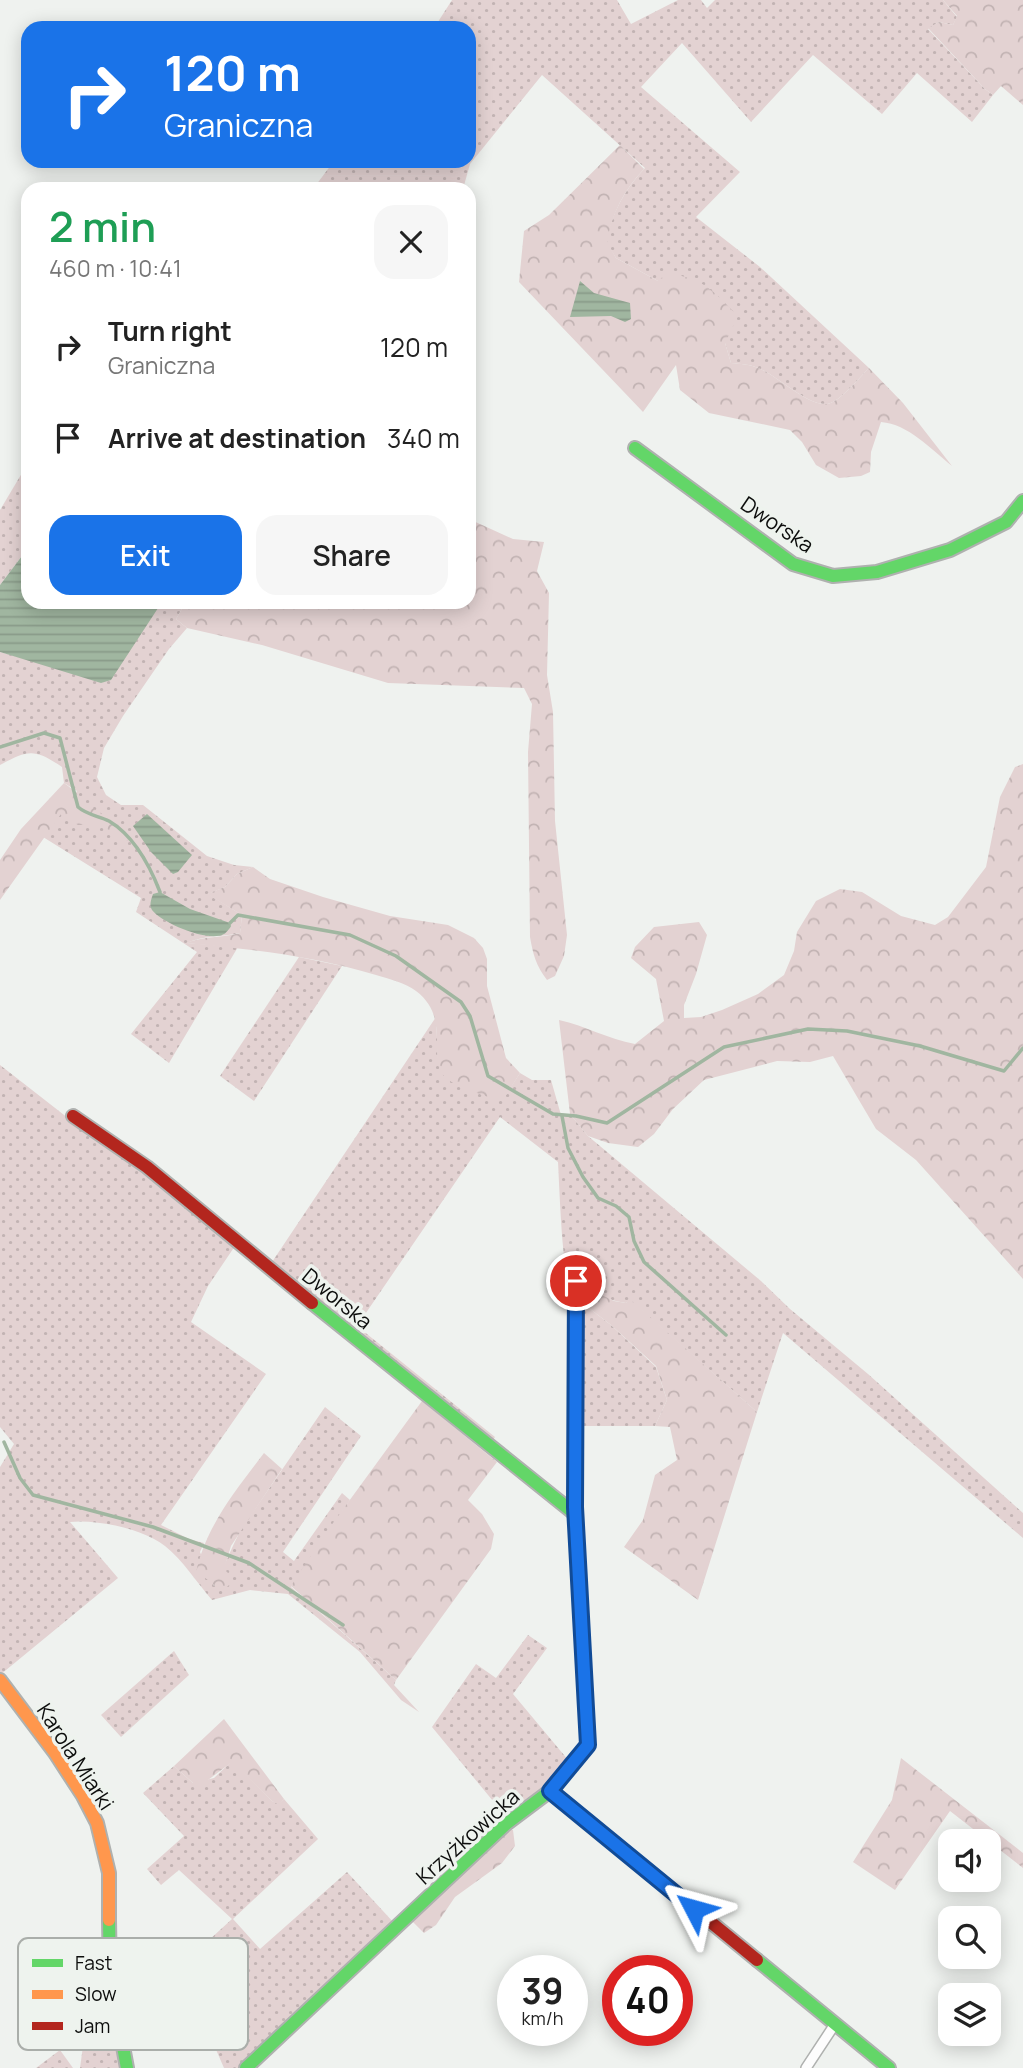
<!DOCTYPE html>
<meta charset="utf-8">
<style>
body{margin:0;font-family:Manrope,sans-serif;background:#f6f6f6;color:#222;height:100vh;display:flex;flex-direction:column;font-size:26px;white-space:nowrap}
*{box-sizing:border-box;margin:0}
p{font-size:23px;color:#767676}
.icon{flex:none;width:38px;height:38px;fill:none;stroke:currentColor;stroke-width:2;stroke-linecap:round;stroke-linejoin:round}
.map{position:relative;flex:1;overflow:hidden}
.details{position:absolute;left:21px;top:182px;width:455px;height:427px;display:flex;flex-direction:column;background:#fff;border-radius:21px;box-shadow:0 4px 18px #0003}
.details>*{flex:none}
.hud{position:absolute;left:21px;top:21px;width:455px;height:147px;border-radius:21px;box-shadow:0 4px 18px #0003;background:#1a73e8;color:#fff;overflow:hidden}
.controls{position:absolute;left:938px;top:1829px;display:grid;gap:14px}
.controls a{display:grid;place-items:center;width:63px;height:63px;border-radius:14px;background:#fff;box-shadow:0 4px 18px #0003;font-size:35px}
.speed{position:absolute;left:497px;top:1955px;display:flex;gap:14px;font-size:35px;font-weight:700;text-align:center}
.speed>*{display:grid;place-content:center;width:91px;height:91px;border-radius:50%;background:#fff;box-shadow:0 4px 18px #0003;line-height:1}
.speed small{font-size:18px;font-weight:400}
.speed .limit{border:10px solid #d22;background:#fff;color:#111}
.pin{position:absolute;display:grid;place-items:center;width:60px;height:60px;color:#fff;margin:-30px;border:4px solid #fff;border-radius:50%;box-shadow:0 2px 7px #0007}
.me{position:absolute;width:77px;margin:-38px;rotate:309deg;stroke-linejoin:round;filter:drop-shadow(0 0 5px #0008)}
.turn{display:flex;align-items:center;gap:24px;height:147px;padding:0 28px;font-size:32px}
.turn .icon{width:91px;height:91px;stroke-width:2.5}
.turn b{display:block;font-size:49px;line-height:60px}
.round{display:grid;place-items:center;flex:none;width:74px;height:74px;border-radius:21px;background:#f6f6f6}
.head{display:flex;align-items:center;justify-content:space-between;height:119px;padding:0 28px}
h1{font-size:42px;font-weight:600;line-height:52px;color:#1e9e55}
.primary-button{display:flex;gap:14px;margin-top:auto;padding:14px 28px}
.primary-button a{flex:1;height:80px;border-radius:21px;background:#1a73e8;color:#fff;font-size:28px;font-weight:600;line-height:80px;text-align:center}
.primary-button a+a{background:#f6f6f6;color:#222}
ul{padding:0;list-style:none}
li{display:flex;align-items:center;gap:21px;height:91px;padding:0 28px}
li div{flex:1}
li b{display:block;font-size:26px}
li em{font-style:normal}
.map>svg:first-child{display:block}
.green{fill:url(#green-dots)}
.forest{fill:url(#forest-crowns)}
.water{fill:url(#water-rules)}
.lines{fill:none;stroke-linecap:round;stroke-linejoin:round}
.stream{stroke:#a0b6a0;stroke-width:3.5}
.street-casing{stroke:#afb1af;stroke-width:12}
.fast-casing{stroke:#afb1af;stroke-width:16}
.slow-casing{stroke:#afb1af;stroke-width:16}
.jam-casing{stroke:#afb1af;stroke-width:16}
.street{stroke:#fdfdfd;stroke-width:9}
.fast{stroke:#63d668;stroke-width:12}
.slow{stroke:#ff974d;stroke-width:12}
.jam{stroke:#b3261e;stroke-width:12}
.route-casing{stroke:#114b97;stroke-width:18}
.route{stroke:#1a73e8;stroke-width:12}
.labels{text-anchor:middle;stroke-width:7;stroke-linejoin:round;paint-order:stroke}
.street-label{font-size:21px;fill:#0c0d0c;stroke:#eef3ee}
.key{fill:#eef3ee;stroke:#aaaeaa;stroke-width:2}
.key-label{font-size:19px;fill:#0c0d0c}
</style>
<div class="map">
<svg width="1023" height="2068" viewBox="0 0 1023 2068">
<defs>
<pattern id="green-dots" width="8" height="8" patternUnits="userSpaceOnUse" patternTransform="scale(1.75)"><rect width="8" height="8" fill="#e3d2d2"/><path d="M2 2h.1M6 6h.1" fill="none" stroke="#c2b3b3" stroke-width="1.8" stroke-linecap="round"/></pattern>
<pattern id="forest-crowns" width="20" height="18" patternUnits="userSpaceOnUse" patternTransform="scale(1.75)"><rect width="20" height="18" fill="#e3d2d2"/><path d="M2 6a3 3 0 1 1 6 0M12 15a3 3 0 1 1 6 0" fill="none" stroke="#c2b3b3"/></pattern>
<pattern id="water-rules" width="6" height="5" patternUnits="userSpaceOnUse" patternTransform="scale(1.75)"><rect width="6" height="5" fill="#a0b6a0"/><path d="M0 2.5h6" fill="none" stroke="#899b89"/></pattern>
</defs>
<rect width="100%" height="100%" fill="#eff2ef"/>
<!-- green -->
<g class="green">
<path d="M452,0H617L631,24L678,0H701L707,8L715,0H943L957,17L953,25L939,22L928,29L985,89L993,95L972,122L917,73L882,114L813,55L751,122L682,43L641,87L740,172L696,217L760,267L869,368C860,377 839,403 827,404C807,406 777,375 758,368C750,364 740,364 731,363L725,343L658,281L616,258L606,242C612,213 624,190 645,168L542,75L470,164L463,189H313L334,161H469V28H434Z"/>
<path d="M28,463V548L0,585V510Z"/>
<path d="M161,602H186L176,619L187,628L169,649L123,716L104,748L97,777L106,795L121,805H143L207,856L234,865L253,867L237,874L225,887L208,894L242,915L240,933C222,937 203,935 187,943L238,947L169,1063L131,1034L197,952L136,912L141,898L43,837L77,791L64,783L62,767C34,748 28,750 0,765V652L26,659Z"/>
<path d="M299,957L342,966L254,1101L220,1076Z"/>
<path d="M436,1017L438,1059L458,1085L505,1096L520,1073L532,1080H551L561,1115L570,1114L588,1136L761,1281L790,1309L868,1374L1023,1513V1538L783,1333L757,1412L630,1300L626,1303C605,1300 579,1288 567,1269C562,1261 559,1178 558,1162L500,1117L357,1326L495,1437L491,1443L270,1265Z"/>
<path d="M0,1065L91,1136L132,1162L235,1246L208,1286L191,1322L266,1374L161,1525L189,1539L204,1543L200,1552L214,1586C225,1567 231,1547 242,1528L325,1407L361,1436L283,1552L294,1561L342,1493L350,1500L291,1587L396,1680L394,1685L419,1712L401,1700L360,1652L288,1594L250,1590L212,1600C197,1583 183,1560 165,1546C144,1529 96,1519 70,1522L118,1578L0,1675V1467L14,1444L0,1427Z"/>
<path d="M581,1302L611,1325L656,1367L667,1400L655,1426H582Z"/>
<path d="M528,1635L547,1648L513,1694L569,1761L543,1790L507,1818L432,1727L476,1664L496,1678Z"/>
<path d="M174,1651L189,1675L121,1737L101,1715Z"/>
<path d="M232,1761L272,1801L279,1804L284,1799L318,1839L233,1919L260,1949L347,1872L395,1924L239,2068H224L197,2006L173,1973L232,1919L179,1870L161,1885L147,1869L184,1836L143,1793L174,1766L193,1783L214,1778Z"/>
<path d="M87,2017L119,2053L124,2068H80Z"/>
<path d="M60,2050L73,2068H36Z"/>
</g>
<!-- forest -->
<g class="forest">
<path d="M943,0H1023V105L1001,86L993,95L985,89L928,28L939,22L953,25L957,16Z"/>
<path d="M620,145L644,169C624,190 612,213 607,242L616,258L658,281L667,273C705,279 712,290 738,316L725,343L731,363C740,364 750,364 758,368C777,375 807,406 827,404C839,403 860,377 869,368L903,403L952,466C931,449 908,424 881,422L871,452L870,472L861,476L839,478L816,465L802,442L790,430L709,413L680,390L676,365L643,412L519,282L524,231L549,215Z"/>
<path d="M469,519L513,539L544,542L537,571L549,593L547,675L553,712L555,821L567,935L564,956L555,976L547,980C536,966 533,954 530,937L528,752L532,704L524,688L388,683L262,645L187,628L176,619L186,602H469Z"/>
<path d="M1023,764V1279L916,1160L876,1129L833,1056L810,1062L777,1061L704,1080L673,1109L654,1134L638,1147L608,1143L588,1136L570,1114L559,1020C586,1026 608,1039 635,1044L664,1021L656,979L631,958L635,947L654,927L699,922L707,935L696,974L684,1005V1018L701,1017L722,1010L758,994L784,975L794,951L797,932L816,901L840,889L862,892L901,916L935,925L948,917L986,867L1000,797L1015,767Z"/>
<path d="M64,783C75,790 80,798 90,806C104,818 122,817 130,837L127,841L123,840L100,824L78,825L61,814L0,900V860L21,829Z"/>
<path d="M253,867L270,879L323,897L390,916L448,925L474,938L483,948L487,959V986L506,1058L520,1073L505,1097C491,1100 483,1095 470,1090C462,1087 453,1084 446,1078C425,1060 453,1019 416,991C406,983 389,979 376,975C314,956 250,949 186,943C203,936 222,938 240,933L242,915L207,894L225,887L237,874Z"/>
<path d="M583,1286L614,1301L626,1303L630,1299L757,1412L698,1600L624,1547L643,1520L655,1475L677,1460L670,1427L655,1426L667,1400L656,1366L611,1325L581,1302Z"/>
<path d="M422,1401L497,1462L468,1500L482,1514L494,1534L491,1549L396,1680L291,1586L325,1534Z"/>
<path d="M264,1453L282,1469L231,1546L224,1569L231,1576V1583L223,1591C212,1585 208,1578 196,1573C205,1527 237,1489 264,1453Z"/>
<path d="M224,1719L284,1799L279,1805L272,1801L232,1762L204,1783H193L174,1766Z"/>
<path d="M901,1758L1023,1853V1868L950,1811L895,1890L853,1862L892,1800Z"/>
<path d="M508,1830H513L515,1846L502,1863L455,1897L436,1925L424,1933L411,1920Z"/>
</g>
<!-- water -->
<g class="water">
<path d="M580,281L594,293L630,303L631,319L625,322L611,316L570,317Z"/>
<path d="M28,548V602H162L111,680L101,683L0,652V585Z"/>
<path d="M147,814L192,855L178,872L173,874L151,852L133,826Z"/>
<path d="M160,892L190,909L230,923L231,926C231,927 225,934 224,934C209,943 162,923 152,910C149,905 151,900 153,894Z"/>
</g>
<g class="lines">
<!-- stream -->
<g class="stream">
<path d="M0,747L44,733L60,738L78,807C87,815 99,816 109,821C134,836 150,866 160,892"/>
<path d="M230,923L238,915L350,935L396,956L461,1002L470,1016L488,1076L553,1114L576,1116L607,1123L724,1047L808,1029L847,1031L920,1046L1004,1071L1023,1048"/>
<path d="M562,1116L568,1148L583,1177L598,1198L616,1206L629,1217L634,1241L644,1262L726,1335"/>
<path d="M4,1442L20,1478L33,1495L153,1527L249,1563L343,1625"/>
</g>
<!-- street casing -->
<g class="street-casing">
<g id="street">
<path d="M550,1791L588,1746L575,1507L576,1281"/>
<path d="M806,2068L835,2024"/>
</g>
</g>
<!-- fast casing -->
<g class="fast-casing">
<g id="fast">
<path d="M635,448L793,564L833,576L877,572L950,550L1006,522L1023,501"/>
<path d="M312,1303L575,1514"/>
<path d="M109,1920L110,1977L127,2068"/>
<path d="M757,1960L889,2068"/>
<path d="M246,2068L506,1824L550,1791L558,1797"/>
</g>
</g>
<!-- slow casing -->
<g class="slow-casing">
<path id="slow" d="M0,1680L55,1753L83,1796L97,1823L109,1873V1920"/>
</g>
<!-- jam casing -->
<g class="jam-casing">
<g id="jam">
<path d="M73,1116L147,1167L312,1303"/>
<path d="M558,1797L757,1960"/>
</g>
</g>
<!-- street -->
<use href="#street" class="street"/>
<!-- fast -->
<use href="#fast" class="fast"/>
<!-- slow -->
<use href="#slow" class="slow"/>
<!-- jam -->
<use href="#jam" class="jam"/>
</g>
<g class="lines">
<!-- route casing -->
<g class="route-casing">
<path id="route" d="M576,1281L575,1507L588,1745L550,1791L694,1909"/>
</g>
<!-- route -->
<use href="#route" class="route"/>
</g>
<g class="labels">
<!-- street labels -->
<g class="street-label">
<text transform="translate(777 525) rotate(34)" y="7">Dworska</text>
<text transform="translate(337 1299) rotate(39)" y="7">Dworska</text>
<text transform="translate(75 1757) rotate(57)" y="7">Karola Miarki</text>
<text transform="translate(468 1837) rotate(-42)" y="7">Krzyżkowicka</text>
</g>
</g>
<!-- legend -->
<rect x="18" y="1938" width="230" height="112" rx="10" class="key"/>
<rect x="32" y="1959" width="31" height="8" fill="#63d668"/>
<rect x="32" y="1990" width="31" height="9" fill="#ff974d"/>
<rect x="32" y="2022" width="31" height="8" fill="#b3261e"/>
<g class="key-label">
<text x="75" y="1970">Fast</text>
<text x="75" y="2001">Slow</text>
<text x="75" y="2033">Jam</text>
</g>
</svg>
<div class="controls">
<a><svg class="icon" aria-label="sound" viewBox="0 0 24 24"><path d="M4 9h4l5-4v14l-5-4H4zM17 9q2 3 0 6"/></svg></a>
<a><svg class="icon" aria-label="search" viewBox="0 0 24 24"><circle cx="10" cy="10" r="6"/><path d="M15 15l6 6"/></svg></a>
<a><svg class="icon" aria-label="layers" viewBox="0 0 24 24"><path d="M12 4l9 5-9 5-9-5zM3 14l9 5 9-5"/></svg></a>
</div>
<div class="speed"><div>39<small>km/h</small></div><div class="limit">40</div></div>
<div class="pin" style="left:576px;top:1281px;background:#d93025"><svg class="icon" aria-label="arrive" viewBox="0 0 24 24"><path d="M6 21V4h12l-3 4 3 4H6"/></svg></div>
<svg class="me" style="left:694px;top:1909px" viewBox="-20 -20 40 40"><path d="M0-17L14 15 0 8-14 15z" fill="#1a73e8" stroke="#fff" stroke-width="4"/></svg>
<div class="hud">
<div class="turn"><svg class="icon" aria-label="right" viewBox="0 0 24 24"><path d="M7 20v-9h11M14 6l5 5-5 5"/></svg><div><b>120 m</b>Graniczna</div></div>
</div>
<section class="details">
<div class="head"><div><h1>2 min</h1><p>460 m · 10:41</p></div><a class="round"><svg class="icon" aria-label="close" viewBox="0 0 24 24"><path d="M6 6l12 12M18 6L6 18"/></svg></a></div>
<ul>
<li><svg class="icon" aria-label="right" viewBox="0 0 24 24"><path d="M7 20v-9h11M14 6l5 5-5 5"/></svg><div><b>Turn right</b><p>Graniczna</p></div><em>120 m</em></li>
<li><svg class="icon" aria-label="arrive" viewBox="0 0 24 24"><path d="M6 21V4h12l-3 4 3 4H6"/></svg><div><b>Arrive at destination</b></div><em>340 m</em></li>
</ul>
<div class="primary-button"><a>Exit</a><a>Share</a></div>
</section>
</div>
